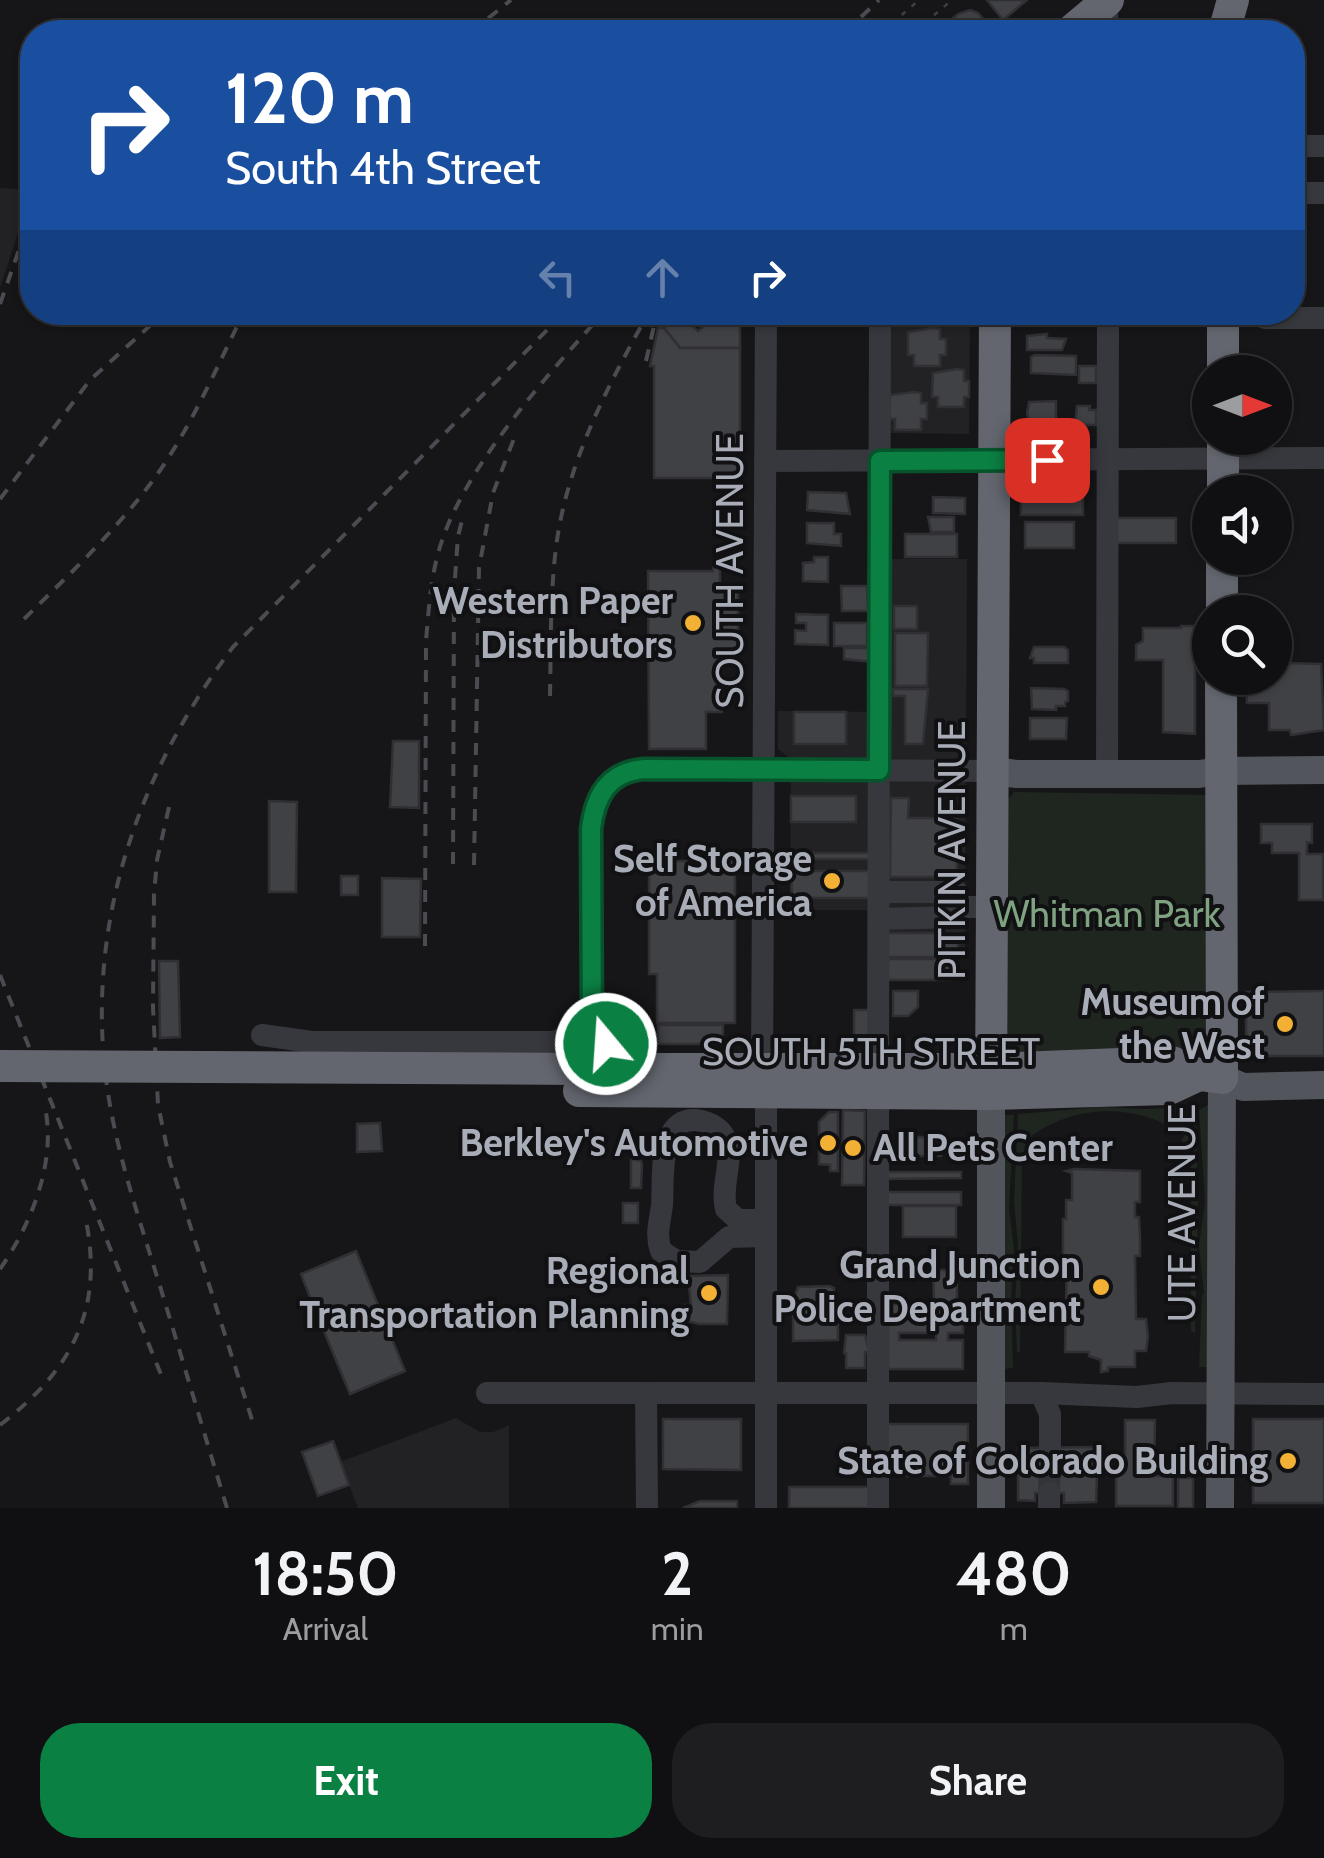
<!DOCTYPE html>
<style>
body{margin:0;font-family:Cabin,sans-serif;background:#1e1e20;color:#f1f3f6;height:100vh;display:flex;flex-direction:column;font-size:38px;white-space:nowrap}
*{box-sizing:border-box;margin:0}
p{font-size:32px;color:#9c9d9f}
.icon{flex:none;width:55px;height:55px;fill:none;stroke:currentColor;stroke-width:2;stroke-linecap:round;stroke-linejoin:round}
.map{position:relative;height:1508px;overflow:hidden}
.side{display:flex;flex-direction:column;background:#101012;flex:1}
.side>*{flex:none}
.hud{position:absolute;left:20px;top:20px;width:1285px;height:305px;border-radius:40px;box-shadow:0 2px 8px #0004,0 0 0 2px #303032;background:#1a4fa0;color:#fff;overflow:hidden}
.needle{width:65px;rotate:90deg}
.tools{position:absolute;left:1192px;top:355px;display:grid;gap:20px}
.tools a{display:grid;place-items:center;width:100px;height:100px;border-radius:50%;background:#101012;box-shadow:0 2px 8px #0004,0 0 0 2px #303032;font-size:50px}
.pin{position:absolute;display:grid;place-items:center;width:85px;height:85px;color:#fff;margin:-42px;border-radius:20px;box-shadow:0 5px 15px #0006}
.me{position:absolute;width:110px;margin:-55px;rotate:342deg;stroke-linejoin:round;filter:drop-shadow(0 0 8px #0008)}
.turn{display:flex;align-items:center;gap:35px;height:210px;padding:0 40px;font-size:45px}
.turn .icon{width:130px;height:130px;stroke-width:2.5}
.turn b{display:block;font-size:70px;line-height:85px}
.lanes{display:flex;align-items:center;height:95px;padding:0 40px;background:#0003;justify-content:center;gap:50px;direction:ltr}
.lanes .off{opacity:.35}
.eta{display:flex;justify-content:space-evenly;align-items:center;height:170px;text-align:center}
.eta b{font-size:60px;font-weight:700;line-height:70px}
.button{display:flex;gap:20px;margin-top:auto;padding:20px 40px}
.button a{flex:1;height:115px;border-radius:40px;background:#0b8043;color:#fff;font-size:40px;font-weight:700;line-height:115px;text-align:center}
.button a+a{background:#1e1e20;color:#f1f3f6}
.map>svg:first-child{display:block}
.built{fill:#222225}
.green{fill:#1e261f}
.building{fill:#404145;stroke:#303034;stroke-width:2.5;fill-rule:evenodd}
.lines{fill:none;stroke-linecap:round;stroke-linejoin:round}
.minor-tunnel{stroke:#333438;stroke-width:22;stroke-dasharray:22 11;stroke-linecap:butt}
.path{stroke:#3d3f44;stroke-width:2.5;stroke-dasharray:5 8;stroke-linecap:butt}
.minor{stroke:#37383d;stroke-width:22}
.major{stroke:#53555c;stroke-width:28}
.highway{stroke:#63666e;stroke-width:32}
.rail{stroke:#4a4c52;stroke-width:4;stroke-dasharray:12 10;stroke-linecap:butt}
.highway-bridge{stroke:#63666e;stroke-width:32}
.route-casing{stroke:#07532c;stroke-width:25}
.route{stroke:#0b8043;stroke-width:18}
.poi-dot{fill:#f2b134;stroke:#111113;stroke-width:4}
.labels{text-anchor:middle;stroke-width:8;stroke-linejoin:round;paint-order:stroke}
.street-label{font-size:38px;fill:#a8adb8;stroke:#111113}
.poi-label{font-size:38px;font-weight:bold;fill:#a8adb8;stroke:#111113;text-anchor:end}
.park-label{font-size:38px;fill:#7fa381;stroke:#111113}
</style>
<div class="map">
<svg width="1324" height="1508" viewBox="0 0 1324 1508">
<rect width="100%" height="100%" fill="#161618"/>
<!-- built -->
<g class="built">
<path d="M0,188L32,190L0,288Z"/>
<path d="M887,313H970L969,434L886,433Z"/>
<path d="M887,559H967L965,957H885L873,910H790L791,759L778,749V711L886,712Z"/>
<path d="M456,1418L480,1432H493L509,1425V1508H358L340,1462Z"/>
</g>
<!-- green -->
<g class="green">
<path d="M1014,792L1209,795L1207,1054H1009L1005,1049V803Z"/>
<path d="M1208,1105V1367H1199L1202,1295L1204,1294L1199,1246L1205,1202L1199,1110Z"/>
<path d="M1101,1107L1145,1109L1185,1107L1182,1116L1185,1119L1196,1117L1198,1211L1195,1333L1191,1331V1147L1180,1146L1184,1135C1135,1101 1069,1104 1024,1142L1033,1153L1022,1156L1020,1352H1017L1015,1306L1018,1245L1014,1201L1018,1114Z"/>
<path d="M1004,1115H1014L1009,1208L1014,1248L1011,1299L1013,1368L1004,1369Z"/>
</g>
<!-- building -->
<g class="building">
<path d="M987,0H1027L1003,20Z"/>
<path d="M970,10L978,13L995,32H936L958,14Z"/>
<path d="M703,312H740V348H680L664,328L680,314L698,331L710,321Z"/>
<rect x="895" y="312" width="26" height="10"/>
<path d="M658,328H664L680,348H740V478H654V366H650Z"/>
<path d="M933,328L940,329V339H946V355H940V366H914V355H908V332Z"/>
<path d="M1047,334V338L1066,339L1062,350H1027V336Z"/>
<path d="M1035,355L1076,356V375L1031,373V357Z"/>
<rect x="1079" y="366" width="17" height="17"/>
<path d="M957,369L964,370V381H969V397H964V407H938V397H932L933,373Z"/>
<path d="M914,392L921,393V403H927V419H921V430H895V419H889L890,395Z"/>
<path d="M1056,401V421L1044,425L1030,423L1027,414L1029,402Z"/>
<path d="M1077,406H1090L1089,410H1096V425H1075Z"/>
<path d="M1021,483L1083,484V515H1021Z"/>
<path d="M808,492L846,493L850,514L807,510Z"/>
<path d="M933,497L965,498V514L933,513Z"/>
<path d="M928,517H954V532H931Z"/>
<rect x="1115" y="518" width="61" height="25"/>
<rect x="1025" y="522" width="49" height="26"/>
<path d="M807,523H834V534H841V546L807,543Z"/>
<rect x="905" y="534" width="52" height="23"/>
<path d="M814,557H828V582L803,581V563L814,562Z"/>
<path d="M713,567H720V584H738V662H722V712H706V749H649L648,571H713Z"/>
<path d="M841,586H867L868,611H842Z"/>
<rect x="894" y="606" width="23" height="23"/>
<path d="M796,614L828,615V645L795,644V630L806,631V623H796Z"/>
<rect x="834" y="623" width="33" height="23"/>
<path d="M1181,626H1195V734L1163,732V660H1136V645L1143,641V628H1181Z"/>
<path d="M895,633H928L927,686H895Z"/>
<path d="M1034,647H1064L1068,650V663H1034V658H1030Z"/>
<path d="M844,648H873V662L844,659Z"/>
<path d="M1284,663L1321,664L1324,730L1291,735L1290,730H1269V703H1247L1246,678H1275V666H1284Z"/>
<path d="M1031,688L1064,689L1068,691V701L1065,702V706H1056V710L1032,709Z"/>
<path d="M893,689H928L923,744H905V696H893Z"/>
<rect x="794" y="712" width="52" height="32"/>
<path d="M1030,718H1067L1066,739H1030Z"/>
<path d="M393,741H419V808L390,807Z"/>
<rect x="791" y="796" width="65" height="26"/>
<path d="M891,798H909L908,818H957V877H890Z"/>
<path d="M269,801L297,802L296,892H269Z"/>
<path d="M1261,824H1312V843L1307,842V854H1323V900H1299V853H1272V843H1261Z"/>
<rect x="792" y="853" width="81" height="6"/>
<path d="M649,861H735V1023H657V974H649Z"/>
<path d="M791,871H873V898H792Z"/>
<rect x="341" y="876" width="17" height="19"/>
<path d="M382,878L421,879L420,937H382Z"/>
<rect x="885" y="933" width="73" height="24"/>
<rect x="885" y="959" width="66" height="21"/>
<path d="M159,961H178L180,1037L160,1038Z"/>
<path d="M893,991H918V1007L908,1016H893Z"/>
<path d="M1320,991H1324V1056H1246V992Z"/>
<path d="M854,1010H872V1044H862L854,1036Z"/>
<rect x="658" y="1025" width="65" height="19"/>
<path d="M843,1110L865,1111L864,1185H842Z"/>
<path d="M829,1112H838V1171H830V1165L819,1164V1122Z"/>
<path d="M380,1123L382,1151L357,1152V1124Z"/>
<rect x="905" y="1137" width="36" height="19"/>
<path d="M631,1159L641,1161L642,1165L641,1188H631Z"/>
<path d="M1074,1169L1140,1171V1202H1135V1217H1139L1140,1237V1256H1135L1136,1319H1146L1148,1337L1146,1351H1135V1367H1108V1371L1101,1372V1360L1089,1356V1352H1065L1067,1256H1063V1219H1066V1200H1072V1173L1066,1171Z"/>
<path d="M886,1172H961V1178L886,1179Z"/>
<rect x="886" y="1192" width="75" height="13"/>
<rect x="623" y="1203" width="15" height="20"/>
<rect x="903" y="1206" width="53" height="31"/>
<path d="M356,1251L405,1371L350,1394L314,1307L311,1309L308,1301L311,1300L301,1274Z"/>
<path d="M933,1270H957V1302H934Z"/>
<path d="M728,1275L727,1324H699L684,1320V1305H691L688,1276Z"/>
<path d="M829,1286L834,1288V1298H829V1303H798V1299H794L798,1287Z"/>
<path d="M793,1304H838V1340L793,1341Z"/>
<path d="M888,1304H963V1333H948V1340H963V1369H888ZM899,1333H936V1340H899Z"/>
<path d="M846,1335H865L869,1352H865V1368H846V1353H844Z"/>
<path d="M663,1419H741V1470L663,1469Z"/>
<rect x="1253" y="1419" width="71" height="84"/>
<path d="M1125,1420H1155L1154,1476H1173V1506H1116V1470H1125Z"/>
<path d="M886,1424H968V1484H951V1476H902V1468H886Z"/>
<path d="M333,1441L349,1485L318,1496L302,1452Z"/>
<path d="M1098,1447L1096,1502L1064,1503V1493H1035V1501L1018,1500V1448Z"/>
<rect x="1178" y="1478" width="15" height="30"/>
<rect x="789" y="1487" width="81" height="21"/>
<path d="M700,1501H737V1508H683Z"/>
</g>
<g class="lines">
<!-- minor-tunnel -->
<path class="minor-tunnel" d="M1049,1493L1050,1447"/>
<!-- path -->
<g class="path">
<path d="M898,22L907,32"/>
<path d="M882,32L919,0"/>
<path d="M914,32L952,0"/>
</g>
<!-- minor -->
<g class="minor">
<path d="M1107,1V32"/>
<path d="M1292,146H1324"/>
<path d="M1292,193H1324"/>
<path d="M1265,312V318H1324"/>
<path d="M765,461L1324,458"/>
<path d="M1107,774L1108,312"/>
<path d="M879,892H957V907H992"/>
<path d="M879,919L957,917V907"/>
<path d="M262,1035L312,1042H553L592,1030"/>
<path d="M640,1067L622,1060L592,1030L591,829C595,796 609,772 644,769L993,771"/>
<path d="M762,1069L766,312"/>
<path d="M878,1069L880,312"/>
<path d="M766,1220H738L726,1209C720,1187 734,1162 726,1140C722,1130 713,1124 702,1121C656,1111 664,1180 662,1205C660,1222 655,1234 661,1251L676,1261L700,1262L729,1237L766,1236"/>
<path d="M487,1393H1041L1137,1397L1172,1393L1324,1394"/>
<path d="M646,1393L647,1508"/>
<path d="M1041,1393L1050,1414V1447"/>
<path d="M1049,1493V1508"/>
<path d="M766,1508V1093"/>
<path d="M878,1508V1093"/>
</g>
<!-- major -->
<g class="major">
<path d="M993,771L1017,774H1199L1221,771L1324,770"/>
<path d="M991,1508V1094"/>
<path d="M1220,1508L1222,1078L1243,1087L1324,1085"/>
</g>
<!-- highway -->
<g class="highway">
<path d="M1070,32L1108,0"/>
<path d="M1224,32L1233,0"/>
<path d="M1223,312V372"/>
<path d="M1223,492V438"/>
<path d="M1222,612V558"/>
<path d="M586,1069H992L1172,1062L1199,1075L1222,1078L1221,678"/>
<path d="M579,1091L991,1094L1169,1089L1199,1075"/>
<path d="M991,1094L995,312"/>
</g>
<!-- rail -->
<g class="rail">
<path d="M471,32L511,0"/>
<path d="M845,32L879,0"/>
<path d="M0,304L32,213"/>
<path d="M646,361L656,317"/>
<path d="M0,499L90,380L165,312"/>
<path d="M24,619C68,576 114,532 151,483C189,432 216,369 244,312"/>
<path d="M550,696C551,649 550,602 555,556C564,468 606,389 649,312"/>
<path d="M169,807L157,860L154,895L153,1007L158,1105L170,1162L254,1426"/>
<path d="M453,864L454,592L458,536L464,513"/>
<path d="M474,865L479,568L493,493L515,436"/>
<path d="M425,946L426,641C429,606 431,569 444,535C472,459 549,373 604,312"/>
<path d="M0,975L164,1382"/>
<path d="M0,1269C30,1226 55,1166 46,1113"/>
<path d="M0,1425C73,1369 105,1308 85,1216"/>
<path d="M227,1508C204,1433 182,1358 159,1283C140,1221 118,1158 108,1093C83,931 136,775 233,647L565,312"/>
</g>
<!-- highway-bridge -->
<path class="highway-bridge" d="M0,1066L586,1069"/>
</g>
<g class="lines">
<!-- route casing -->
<g class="route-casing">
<path id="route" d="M606,1044L592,1030L591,829C595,796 608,772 644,769L879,770L880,461L1047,460"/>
</g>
<!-- route -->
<use href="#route" class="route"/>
</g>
<!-- markers -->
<g class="poi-dot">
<circle cx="693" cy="623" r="10"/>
<circle cx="832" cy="881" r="10"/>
<circle cx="1285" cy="1024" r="10"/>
<circle cx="828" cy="1143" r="10"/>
<circle cx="853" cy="1148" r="10"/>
<circle cx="1101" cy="1287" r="10"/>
<circle cx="709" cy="1293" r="10"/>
<circle cx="1288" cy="1461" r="10"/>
</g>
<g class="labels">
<!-- street labels -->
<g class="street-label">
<text transform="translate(730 571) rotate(-90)" y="13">SOUTH AVENUE</text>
<text transform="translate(952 850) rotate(-90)" y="13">PITKIN AVENUE</text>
<text x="871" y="1065">SOUTH 5TH STREET</text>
<text transform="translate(1182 1213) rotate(-90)" y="13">UTE AVENUE</text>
</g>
<!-- poi labels -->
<g class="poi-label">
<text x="673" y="614">Western Paper<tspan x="673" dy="44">Distributors</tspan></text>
<text x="812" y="872">Self Storage<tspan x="812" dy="44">of America</tspan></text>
<text x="1265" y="1015">Museum of<tspan x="1265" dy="44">the West</tspan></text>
<text x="808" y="1156">Berkley's Automotive</text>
<text x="873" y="1161" text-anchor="start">All Pets Center</text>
<text x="1081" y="1278">Grand Junction<tspan x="1081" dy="44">Police Department</tspan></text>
<text x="689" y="1284">Regional<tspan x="689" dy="44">Transportation Planning</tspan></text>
<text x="1268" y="1474">State of Colorado Building</text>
</g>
<!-- park labels -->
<g class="park-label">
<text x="1107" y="927">Whitman Park</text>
</g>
</g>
</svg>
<div class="tools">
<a><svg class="needle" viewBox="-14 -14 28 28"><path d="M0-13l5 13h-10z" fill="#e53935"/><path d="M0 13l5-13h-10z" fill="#9c9d9f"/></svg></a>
<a><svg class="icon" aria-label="sound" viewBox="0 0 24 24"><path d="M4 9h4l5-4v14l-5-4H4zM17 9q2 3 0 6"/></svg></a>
<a><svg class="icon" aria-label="search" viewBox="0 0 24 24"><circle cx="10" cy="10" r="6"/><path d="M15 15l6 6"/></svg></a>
</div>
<div class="pin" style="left:1047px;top:460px;background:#d93025"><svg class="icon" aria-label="arrive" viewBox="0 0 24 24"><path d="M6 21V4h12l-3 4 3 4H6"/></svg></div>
<svg class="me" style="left:606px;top:1044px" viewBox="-20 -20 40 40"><circle r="17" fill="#0b8043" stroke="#fff" stroke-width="3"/><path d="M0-11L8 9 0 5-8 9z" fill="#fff"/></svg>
<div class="hud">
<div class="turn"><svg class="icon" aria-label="right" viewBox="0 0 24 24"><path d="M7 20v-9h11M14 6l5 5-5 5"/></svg><div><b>120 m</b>South 4th Street</div></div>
<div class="lanes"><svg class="icon off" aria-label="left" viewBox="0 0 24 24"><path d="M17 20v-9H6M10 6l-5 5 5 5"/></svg><svg class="icon off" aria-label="ahead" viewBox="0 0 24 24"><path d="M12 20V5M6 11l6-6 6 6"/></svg><svg class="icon" aria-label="right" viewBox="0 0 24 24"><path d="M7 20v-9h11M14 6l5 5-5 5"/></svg></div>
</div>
</div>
<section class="side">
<div class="eta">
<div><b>18:50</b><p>Arrival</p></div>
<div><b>2</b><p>min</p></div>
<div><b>480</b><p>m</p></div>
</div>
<div class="button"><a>Exit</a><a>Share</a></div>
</section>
